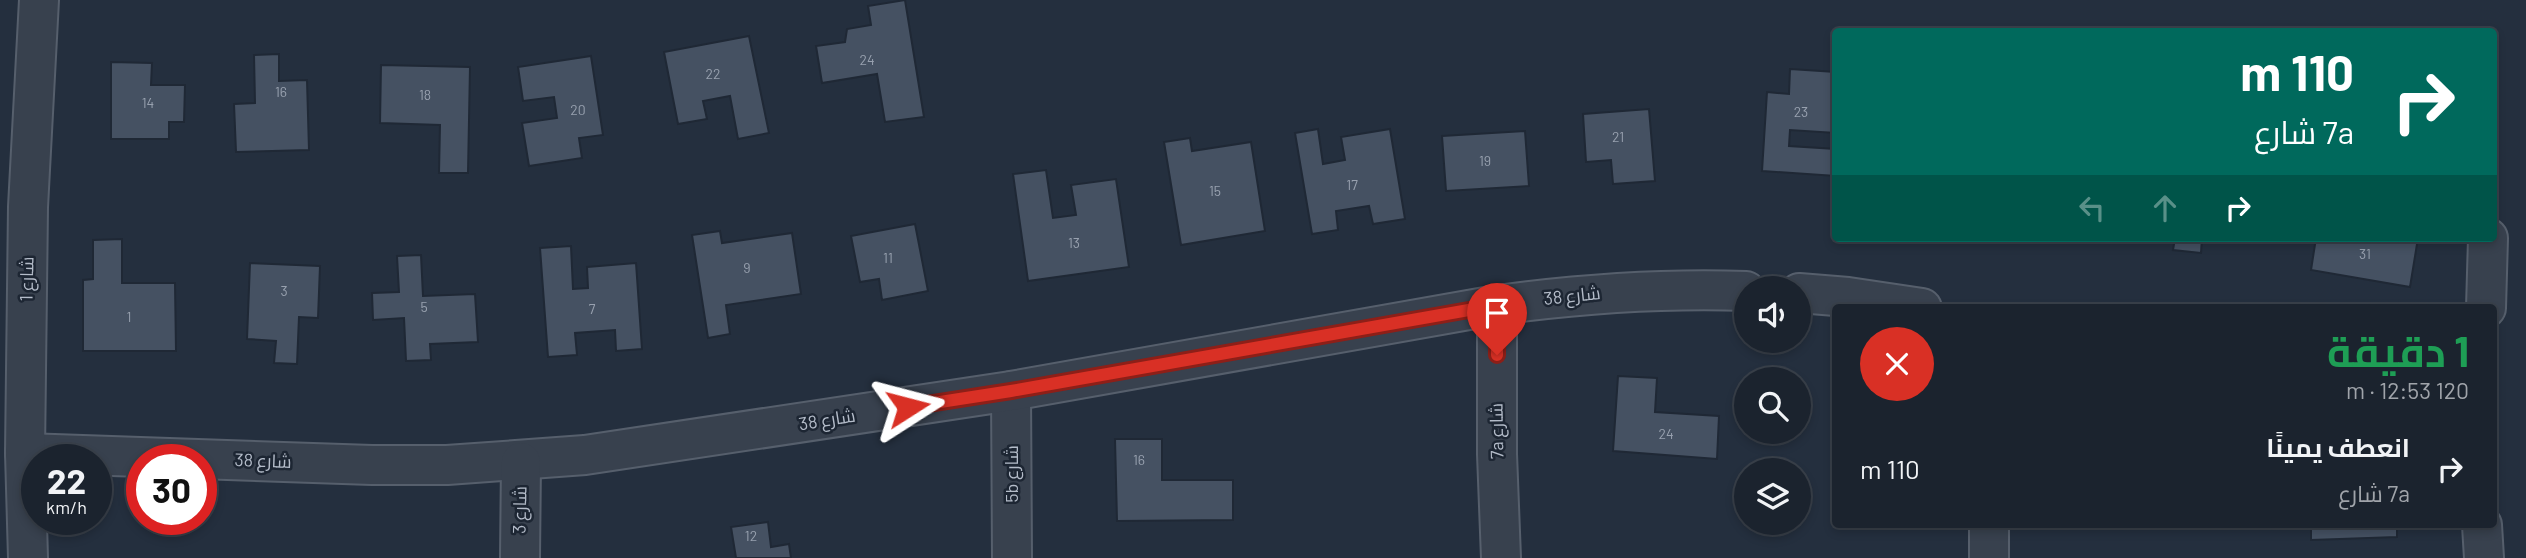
<!DOCTYPE html>
<html lang="ar">
<meta charset="utf-8">
<style>
body{margin:0;font-family:Barlow,Cairo,sans-serif;background:#242b36;color:#f1f3f6;direction:rtl;height:100vh;display:flex;flex-direction:column;font-size:26px;white-space:nowrap}
*{box-sizing:border-box;margin:0}
p{font-size:23px;color:#a0a4aa}
.icon{flex:none;width:38px;height:38px;fill:none;stroke:currentColor;stroke-width:2;stroke-linecap:round;stroke-linejoin:round}
.map{position:relative;flex:1;overflow:hidden;direction:ltr}
.details{position:absolute;left:1832px;top:304px;width:665px;height:224px;display:flex;flex-direction:column;background:#1b232e;border-radius:7px;box-shadow:0 4px 10px #0003,0 0 0 2px #39404a;direction:rtl}
.details>*{flex:none}
.hud{position:absolute;left:1832px;top:28px;width:665px;height:214px;border-radius:7px;box-shadow:0 4px 10px #0003,0 0 0 2px #39404a;direction:rtl;background:#00695c;color:#fff;overflow:hidden}
.tools{position:absolute;left:1734px;top:276px;display:grid;gap:14px}
.tools a{display:grid;place-items:center;width:77px;height:77px;border-radius:50%;background:#1b232e;box-shadow:0 4px 10px #0003,0 0 0 2px #39404a;font-size:35px}
.speed{position:absolute;left:21px;top:444px;display:flex;gap:14px;font-size:35px;font-weight:700;text-align:center}
.speed>*{display:grid;place-content:center;width:91px;height:91px;border-radius:50%;background:#1b232e;box-shadow:0 4px 10px #0003,0 0 0 2px #39404a;line-height:1}
.speed small{font-size:18px;font-weight:400}
.speed .limit{border:10px solid #d22;background:#fff;color:#111}
.pin{position:absolute;display:grid;place-items:center;width:60px;height:60px;color:#fff;margin:-72px -30px;border-radius:50% 50% 50% 0;rotate:-45deg;box-shadow:0 0 7px #0007}
.pin .icon{rotate:45deg}
.me{position:absolute;width:77px;margin:-38px;rotate:81deg;stroke-linejoin:round;filter:drop-shadow(0 0 5px #0008)}
.turn{display:flex;align-items:center;gap:24px;height:147px;padding:0 28px;font-size:32px}
.turn .icon{width:91px;height:91px;stroke-width:2.5}
.turn b{display:block;font-size:49px;line-height:60px}
.lanes{display:flex;align-items:center;height:66px;padding:0 28px;background:#0003;justify-content:center;gap:35px;direction:ltr}
.lanes .off{opacity:.35}
.round{display:grid;place-items:center;flex:none;width:74px;height:74px;border-radius:37px;background:#242b36}
.head{display:flex;align-items:center;justify-content:space-between;height:119px;padding:0 28px}
h1{font-size:42px;font-weight:700;line-height:52px;color:#1e9e55}
ul{padding:0;list-style:none}
li{display:flex;align-items:center;gap:21px;height:91px;padding:0 28px}
li div{flex:1}
li b{display:block;font-size:26px}
li em{font-style:normal}
.map>svg:first-child{display:block}
.building{fill:#455162;stroke:#1f2835;stroke-width:2}
.lines{fill:none;stroke-linecap:round;stroke-linejoin:round}
.minor-casing{stroke:#565f6c;stroke-width:42}
.minor{stroke:#38414e;stroke-width:38}
.route-casing{stroke:#8d1f18;stroke-width:18}
.route{stroke:#d93025;stroke-width:12}
.labels{text-anchor:middle;stroke-width:5;stroke-linejoin:round;paint-order:stroke}
.number-label{font-size:14px;fill:#98a1af}
.street-label{font-size:18px;fill:#b4bcc9;stroke:#1d2633}
</style>
<div class="map">
<svg width="2526" height="558" viewBox="0 0 2526 558">
<rect width="100%" height="100%" fill="#242f3e"/>
<!-- building -->
<g class="building">
<path d="M905,0L924,117L885,122L877,74L822,83L816,46L845,42L847,29L871,25L868,6Z"/>
<path d="M749,36L769,133L738,139L730,96L703,101L707,119L678,124L664,52Z"/>
<path d="M279,54V81L307,80L309,150L236,152L234,104L255,103L254,55Z"/>
<path d="M591,56L603,135L579,138L582,158L529,166L522,123L557,118L554,97L523,101L518,67Z"/>
<path d="M111,62L152,63L151,85H185L184,122H169V139H111Z"/>
<path d="M381,65L470,67L468,173H439L440,125L380,123Z"/>
<path d="M1790,69L1836,72V133L1790,130L1789,146L1836,149V176L1762,171L1767,92L1789,94Z"/>
<path d="M1649,109L1655,181L1613,184L1611,160L1586,162L1583,114Z"/>
<path d="M1318,129L1323,164L1345,160L1341,137L1390,129L1405,219L1373,224L1369,206L1336,211L1338,230L1312,234L1295,133Z"/>
<path d="M1525,131L1529,186L1446,191L1442,136Z"/>
<path d="M1190,138L1192,151L1251,142L1265,231L1181,245L1164,142Z"/>
<path d="M1046,170L1053,218L1076,215L1071,185L1116,179L1129,267L1028,281L1013,174Z"/>
<path d="M915,224L928,291L882,300L879,279L860,282L851,236Z"/>
<path d="M720,231L722,243L792,233L801,294L726,305L730,334L708,338L692,235Z"/>
<path d="M2175,238H2202L2201,253L2173,250Z"/>
<path d="M2316,238H2418L2410,287L2311,270Z"/>
<path d="M122,239V283H175L176,351H83V280L93,279V240Z"/>
<path d="M571,246L573,289L588,288L587,267L636,263L642,349L616,351L615,330L575,333L577,355L548,357L540,248Z"/>
<path d="M421,255L423,296L475,294L478,342L430,344L431,360L406,361L404,318L373,320L372,293L399,292L397,256Z"/>
<path d="M250,263L320,266L318,318L299,317L297,364L274,363L276,341L247,339Z"/>
<path d="M1618,376L1657,378L1655,412L1719,416L1717,459L1613,451Z"/>
<path d="M1115,439H1162V480H1233V520L1117,521Z"/>
<path d="M768,522L771,547L789,544L791,558H736L731,527Z"/>
<path d="M2311,525H2397V537L2311,540Z"/>
</g>
<g class="lines">
<!-- minor casing -->
<g class="minor-casing">
<g id="minor">
<path d="M1799,293L1848,297L1922,308"/>
<path d="M1497,305V454L1501,558"/>
<path d="M2486,308L2488,238"/>
<path d="M1011,391L1012,558"/>
<path d="M25,453L372,465H447L585,455L1011,391L1497,305C1580,294 1662,288 1746,291"/>
<path d="M1989,525V558"/>
<path d="M2482,525L2484,558"/>
<path d="M28,558L25,453L28,207L39,0"/>
<path d="M520,558L521,462"/>
</g>
</g>
<!-- minor -->
<use href="#minor" class="minor"/>
</g>
<g class="lines">
<!-- route casing -->
<g class="route-casing">
<path id="route" d="M908,407L1011,391L1497,305V355"/>
</g>
<!-- route -->
<use href="#route" class="route"/>
</g>
<g class="labels">
<!-- number labels -->
<g class="number-label">
<text x="867" y="65">24</text>
<text x="713" y="79">22</text>
<text x="281" y="97">16</text>
<text x="425" y="100">18</text>
<text x="148" y="108">14</text>
<text x="578" y="115">20</text>
<text x="1801" y="117">23</text>
<text x="1618" y="142">21</text>
<text x="1485" y="166">19</text>
<text x="1352" y="190">17</text>
<text x="1215" y="196">15</text>
<text x="1074" y="248">13</text>
<text x="2365" y="259">31</text>
<text x="888" y="263">11</text>
<text x="747" y="273">9</text>
<text x="284" y="296">3</text>
<text x="424" y="312">5</text>
<text x="592" y="314">7</text>
<text x="129" y="322">1</text>
<text x="1666" y="439">24</text>
<text x="1139" y="465">16</text>
<text x="751" y="541">12</text>
</g>
<!-- street labels -->
<g class="street-label">
<text transform="translate(27 279) rotate(-89)" y="6">شارع 1</text>
<text transform="translate(1572 296) rotate(-6)" y="6">شارع 38</text>
<text transform="translate(827 420) rotate(-9)" y="6">شارع 38</text>
<text transform="translate(1497 431) rotate(-91)" y="6">7a شارع</text>
<text transform="translate(263 461) rotate(2)" y="6">شارع 38</text>
<text transform="translate(1012 474) rotate(-90)" y="6">5b شارع</text>
<text transform="translate(520 510) rotate(-89)" y="6">شارع 3</text>
</g>
</g>
</svg>
<div class="tools">
<a><svg class="icon" aria-label="sound" viewBox="0 0 24 24"><path d="M4 9h4l5-4v14l-5-4H4zM17 9q2 3 0 6"/></svg></a>
<a><svg class="icon" aria-label="search" viewBox="0 0 24 24"><circle cx="10" cy="10" r="6"/><path d="M15 15l6 6"/></svg></a>
<a><svg class="icon" aria-label="layers" viewBox="0 0 24 24"><path d="M12 4l9 5-9 5-9-5zM3 14l9 5 9-5"/></svg></a>
</div>
<div class="speed"><div>22<small>km/h</small></div><div class="limit">30</div></div>
<div class="pin" style="left:1497px;top:355px;background:#d93025"><svg class="icon" aria-label="arrive" viewBox="0 0 24 24"><path d="M6 21V4h12l-3 4 3 4H6"/></svg></div>
<svg class="me" style="left:908px;top:407px" viewBox="-20 -20 40 40"><path d="M0-17L14 15 0 8-14 15z" fill="#d93025" stroke="#fff" stroke-width="4"/></svg>
<div class="hud">
<div class="turn"><svg class="icon" aria-label="right" viewBox="0 0 24 24"><path d="M7 20v-9h11M14 6l5 5-5 5"/></svg><div><b>110 m</b>7a شارع</div></div>
<div class="lanes"><svg class="icon off" aria-label="left" viewBox="0 0 24 24"><path d="M17 20v-9H6M10 6l-5 5 5 5"/></svg><svg class="icon off" aria-label="ahead" viewBox="0 0 24 24"><path d="M12 20V5M6 11l6-6 6 6"/></svg><svg class="icon" aria-label="right" viewBox="0 0 24 24"><path d="M7 20v-9h11M14 6l5 5-5 5"/></svg></div>
</div>
<section class="details">
<div class="head"><div><h1>1 دقيقة</h1><p>120 m · 12:53</p></div><a class="round" style="background:#d93025;color:#fff"><svg class="icon" aria-label="close" viewBox="0 0 24 24"><path d="M6 6l12 12M18 6L6 18"/></svg></a></div>
<ul>
<li><svg class="icon" aria-label="right" viewBox="0 0 24 24"><path d="M7 20v-9h11M14 6l5 5-5 5"/></svg><div><b>انعطف يمينًا</b><p>7a شارع</p></div><em>110 m</em></li>
</ul>
</section>
</div>
